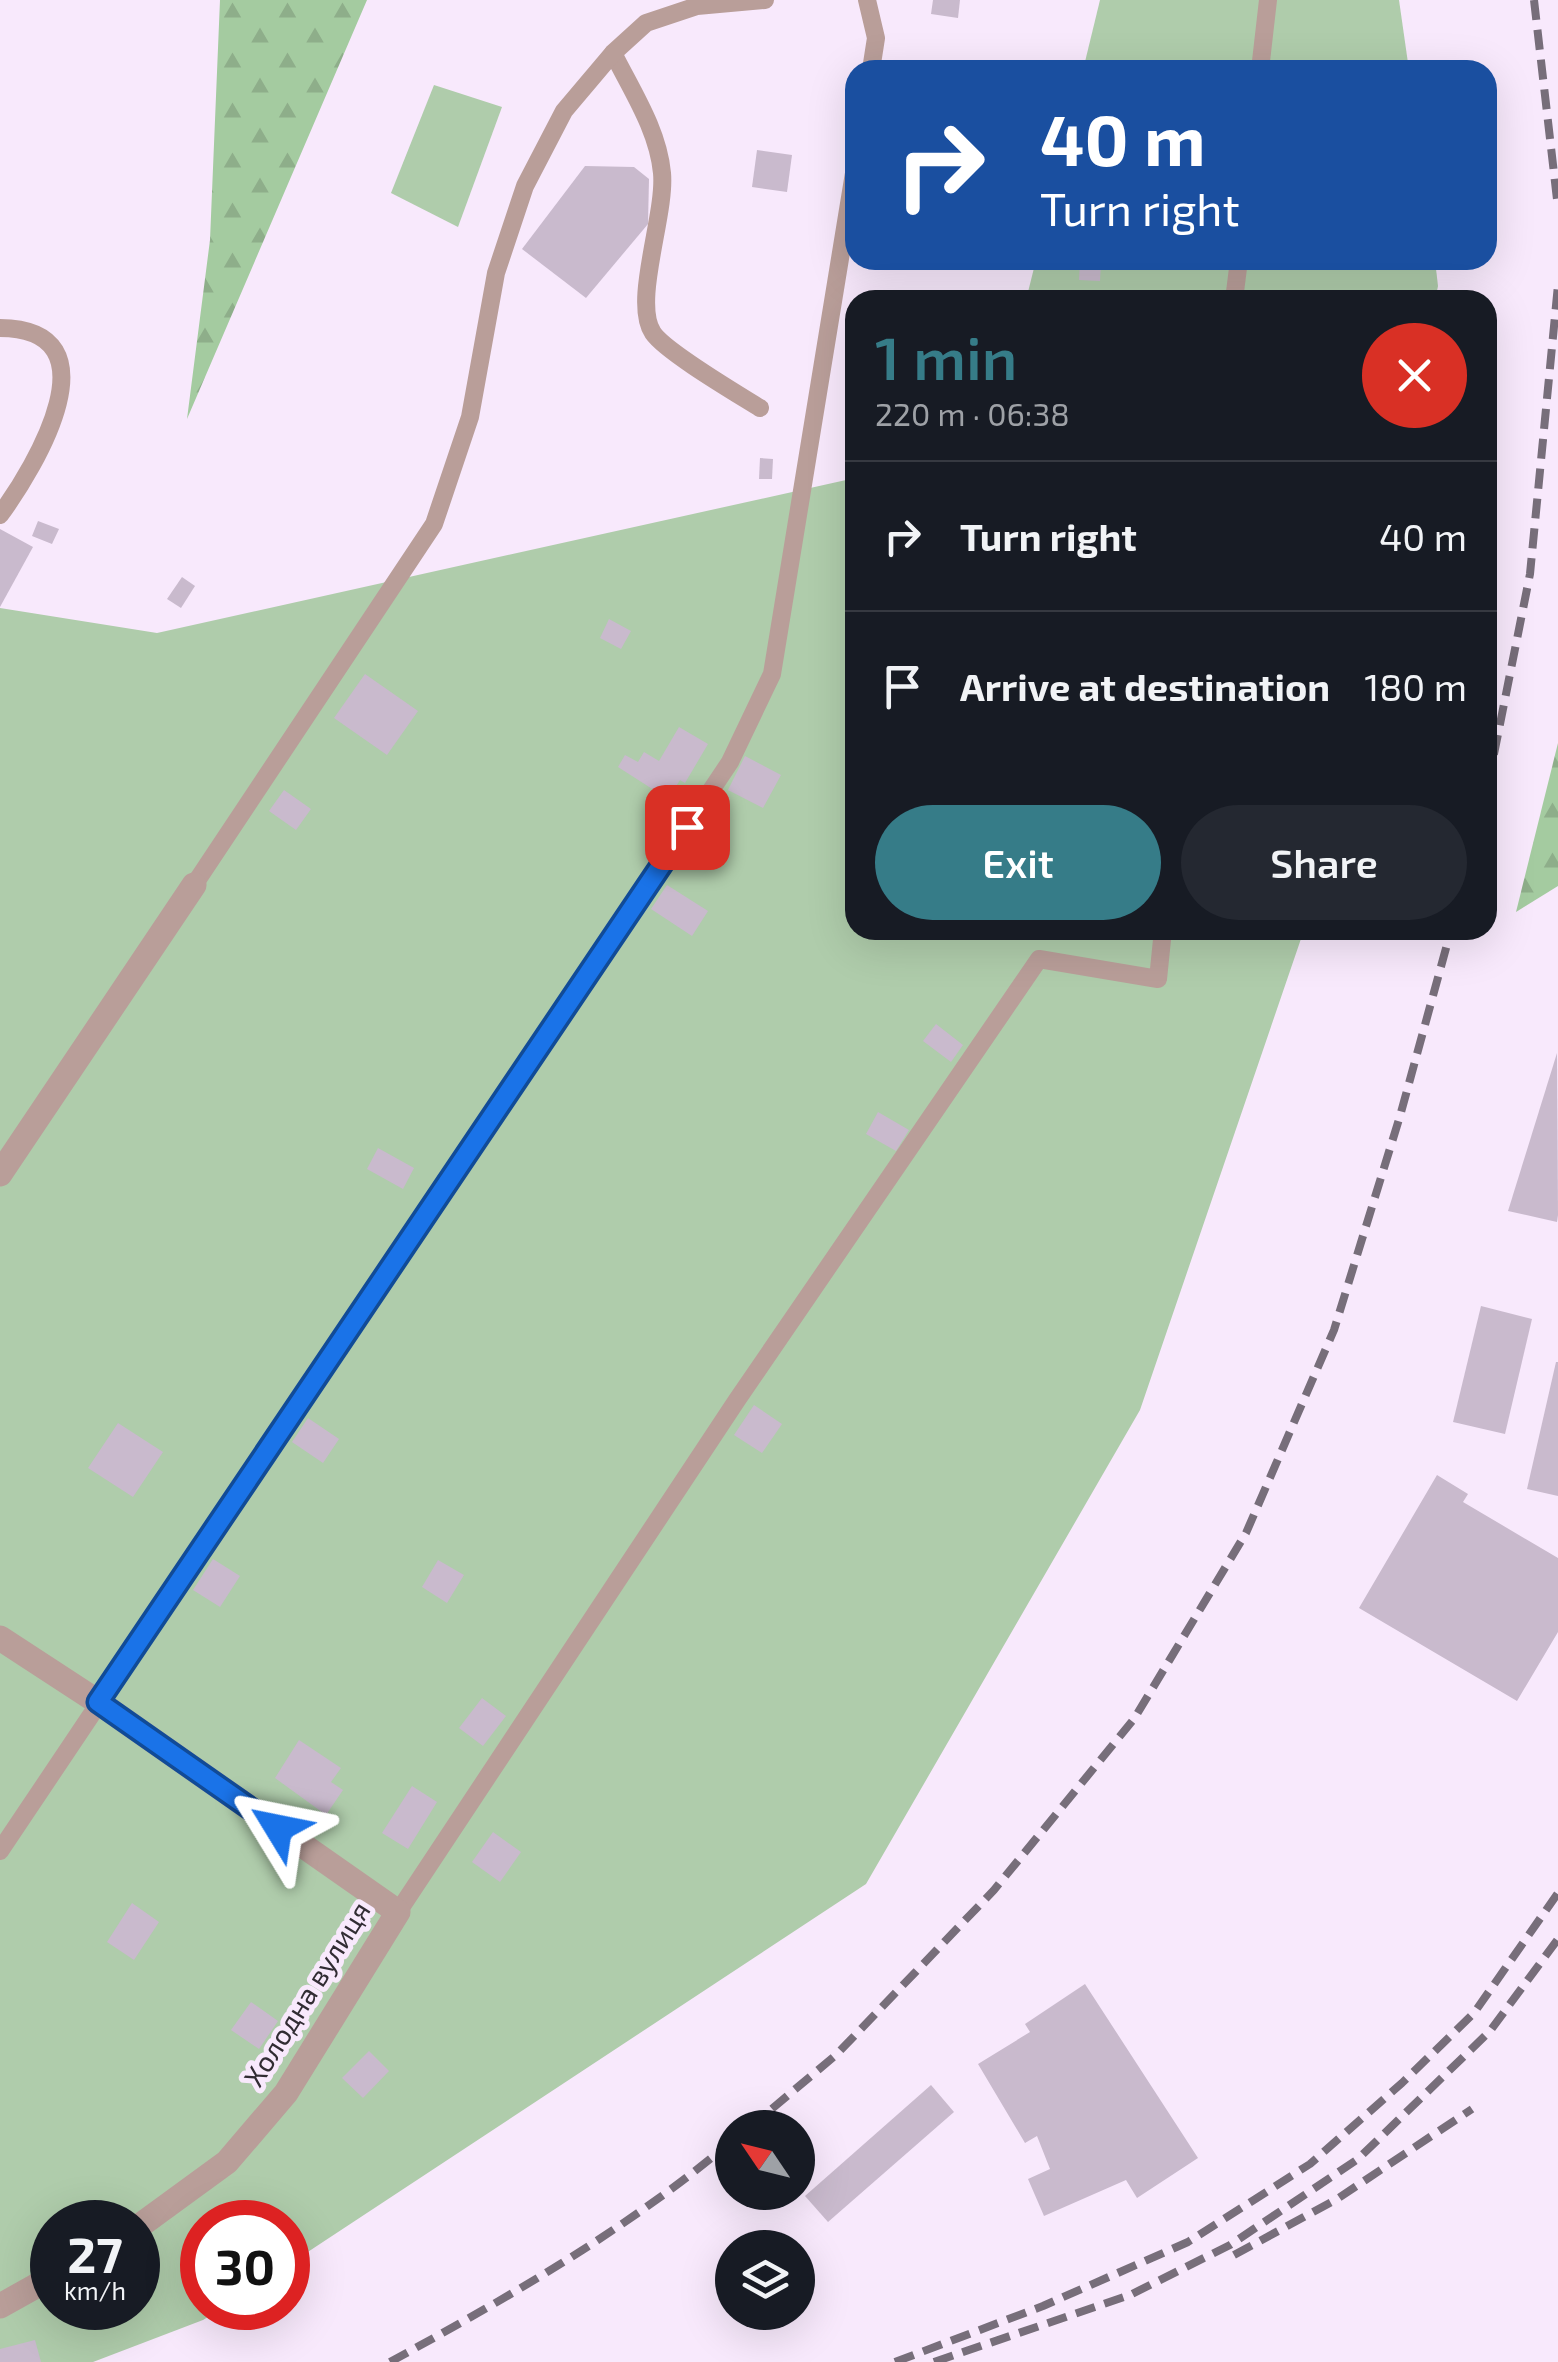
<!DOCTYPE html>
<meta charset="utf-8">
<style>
body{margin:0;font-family:"Exo 2",sans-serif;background:#242831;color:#f1f3f6;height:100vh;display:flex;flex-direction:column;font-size:38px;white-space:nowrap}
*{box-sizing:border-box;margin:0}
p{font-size:32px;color:#9ea1a6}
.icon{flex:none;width:55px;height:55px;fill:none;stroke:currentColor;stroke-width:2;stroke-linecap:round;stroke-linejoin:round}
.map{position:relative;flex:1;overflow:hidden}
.panel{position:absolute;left:845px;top:290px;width:652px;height:650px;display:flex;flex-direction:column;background:#171b24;border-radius:30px;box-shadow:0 10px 40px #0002}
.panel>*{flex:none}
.guide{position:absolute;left:845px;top:60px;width:652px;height:210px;border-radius:30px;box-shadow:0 10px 40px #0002;background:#1a4fa0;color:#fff;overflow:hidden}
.needle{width:65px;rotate:305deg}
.buttons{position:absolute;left:715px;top:2110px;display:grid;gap:20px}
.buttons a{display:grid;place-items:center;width:100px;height:100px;border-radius:50%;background:#171b24;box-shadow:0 10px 40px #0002;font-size:50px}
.speed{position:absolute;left:30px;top:2200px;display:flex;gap:20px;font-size:50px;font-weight:700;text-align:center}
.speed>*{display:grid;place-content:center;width:130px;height:130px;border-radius:50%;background:#171b24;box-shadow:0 10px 40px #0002;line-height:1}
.speed small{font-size:25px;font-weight:400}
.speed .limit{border:15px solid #d22;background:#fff;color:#111}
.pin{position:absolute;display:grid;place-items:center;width:85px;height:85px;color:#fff;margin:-42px;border-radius:20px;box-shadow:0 5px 15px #0006}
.me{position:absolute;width:110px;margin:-55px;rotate:305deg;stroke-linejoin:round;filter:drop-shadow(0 0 8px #0008)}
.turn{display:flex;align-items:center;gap:35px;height:210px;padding:0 30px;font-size:45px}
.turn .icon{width:130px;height:130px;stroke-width:2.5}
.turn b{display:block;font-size:70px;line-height:85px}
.round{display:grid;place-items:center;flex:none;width:105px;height:105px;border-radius:52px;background:#242831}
.head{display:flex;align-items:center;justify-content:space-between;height:170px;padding:0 30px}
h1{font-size:60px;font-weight:600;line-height:75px;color:#367c88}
.action{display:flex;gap:20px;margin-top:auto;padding:20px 30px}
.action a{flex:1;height:115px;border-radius:60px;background:#367c88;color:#fff;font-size:40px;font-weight:600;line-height:115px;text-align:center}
.action a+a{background:#242831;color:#f1f3f6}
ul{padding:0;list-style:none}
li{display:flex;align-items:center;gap:30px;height:150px;padding:0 30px;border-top:2px solid #363941}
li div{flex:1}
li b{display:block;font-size:38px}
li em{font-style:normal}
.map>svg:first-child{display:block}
.forest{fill:url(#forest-firs)}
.garden{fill:#afccab;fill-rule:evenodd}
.building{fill:#c9bacd}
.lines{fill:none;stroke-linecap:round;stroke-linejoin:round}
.lane{stroke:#b99e99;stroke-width:18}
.street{stroke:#b99e99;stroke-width:25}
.rail{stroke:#776e7a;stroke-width:8;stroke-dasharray:20 10;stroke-linecap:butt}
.route-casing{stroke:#114b97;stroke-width:25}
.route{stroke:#1a73e8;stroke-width:18}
.labels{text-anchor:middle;stroke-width:10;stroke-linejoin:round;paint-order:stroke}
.street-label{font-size:28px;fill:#312c33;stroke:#f8e9fc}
</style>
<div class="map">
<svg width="1558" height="2362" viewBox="0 0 1558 2362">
<defs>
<pattern id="forest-firs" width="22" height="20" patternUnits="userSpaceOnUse" patternTransform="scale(2.5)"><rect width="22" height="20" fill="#a4cba0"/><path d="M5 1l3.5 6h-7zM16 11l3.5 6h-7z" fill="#8eae8a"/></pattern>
</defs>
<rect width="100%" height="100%" fill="#f8e9fc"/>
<!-- forest -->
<g class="forest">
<path d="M220,0H367L187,419L210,240Z"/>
<path d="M1558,743V886L1516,912Z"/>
</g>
<!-- garden -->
<g class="garden">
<path d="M1100,0H1399L1409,70H1083Z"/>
<path d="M434,85L502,107L458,227L391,193Z"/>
<path d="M1036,260H1435L1438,286L1435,300H1026Z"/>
<path d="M855,478V930H1304L1140,1410L866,1884L288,2265V2222H202V2308H223L203,2320L93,2362H0V608L157,633ZM52,2222H138V2308H52Z"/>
</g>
<!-- building -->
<g class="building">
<path d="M933,0H960L958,18L931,14Z"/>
<path d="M757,150L792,155L787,192L752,187Z"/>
<path d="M585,166L634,167L649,179L648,224L586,298L522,249Z"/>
<path d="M1080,261L1101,262L1100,281L1079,280Z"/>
<path d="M760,458L773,459L772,479H759Z"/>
<path d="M38,521L59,529L52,544L32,536Z"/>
<path d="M0,529L33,547L0,607Z"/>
<path d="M182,577L195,586L181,608L167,599Z"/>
<path d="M609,619L631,631L621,649L600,638Z"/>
<path d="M365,674L418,711L387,755L334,718Z"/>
<path d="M679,727L708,744L685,783L680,780L668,799L618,767L625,755L638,762L644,752L659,761Z"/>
<path d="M745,756L781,775L763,808L728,790Z"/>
<path d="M284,790L311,809L296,830L269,811Z"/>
<path d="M667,885L708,911L692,936L651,909Z"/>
<path d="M936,1024L963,1045L951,1062L923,1041Z"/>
<path d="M1557,1053L1558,1215L1557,1222L1508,1211Z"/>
<path d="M878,1112L909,1130L896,1151L866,1134Z"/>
<path d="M378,1148L414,1168L403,1189L367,1169Z"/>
<path d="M1481,1306L1532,1319L1505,1434L1453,1422Z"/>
<path d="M1556,1362H1558V1496L1527,1489Z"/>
<path d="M754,1405L782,1424L762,1453L734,1435Z"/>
<path d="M308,1418L339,1439L323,1463L292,1442Z"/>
<path d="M118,1423L163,1452L133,1497L88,1468Z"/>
<path d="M1437,1475L1468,1494L1463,1502L1558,1558V1632L1517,1701L1359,1608Z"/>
<path d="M213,1559L240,1576L220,1607L193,1590Z"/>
<path d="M438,1560L464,1575L447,1603L422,1587Z"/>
<path d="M482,1698L506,1716L483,1746L459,1728Z"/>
<path d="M299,1740L341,1768L331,1782L343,1790L326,1815L275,1778Z"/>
<path d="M412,1786L437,1802L408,1849L382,1833Z"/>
<path d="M493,1832L521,1852L500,1882L472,1862Z"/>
<path d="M132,1903L159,1922L134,1960L107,1942Z"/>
<path d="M1085,1984L1198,2158L1137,2198L1126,2180L1044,2216L1028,2179L1050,2169L1037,2136L1025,2143L978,2064L1030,2032L1025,2024Z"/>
<path d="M251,2002L278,2021L259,2049L231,2030Z"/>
<path d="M369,2051L389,2071L363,2098L342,2078Z"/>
<path d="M931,2085L954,2112L828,2222L805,2196Z"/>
<path d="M35,2340L41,2362H0V2349Z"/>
</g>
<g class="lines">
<!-- lane -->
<g class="lane">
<path d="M867,0L876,38L871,70"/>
<path d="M613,53C632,91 658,130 662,173C666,215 632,302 653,333C666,352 736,393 760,408"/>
<path d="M1260,70L1268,0"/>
<path d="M1234,300L1239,260"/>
<path d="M0,328C118,329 36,466 0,515"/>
<path d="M194,885L434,524L470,417L496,273L525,186L564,111L613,53L646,23L697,6L765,0"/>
<path d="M0,1851L730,762L772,674L855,167"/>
<path d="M398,1912L737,1400L1039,959L1158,979L1163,930"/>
</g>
<!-- street -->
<g class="street">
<path d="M0,1174L194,885"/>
<path d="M0,1638L98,1702L398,1912L286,2093L227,2162L138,2227"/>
<path d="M0,2306L52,2277"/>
</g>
<!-- rail -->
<g class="rail">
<path d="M1534,0L1558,208"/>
<path d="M1488,784L1530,574L1558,285"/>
<path d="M749,2128L836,2055L994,1890L1134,1719L1246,1533L1334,1330L1400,1116L1451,930"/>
<path d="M1234,2255L1337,2199L1472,2109"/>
<path d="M390,2362C509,2297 629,2228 732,2141"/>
<path d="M895,2362L1043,2306L1188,2242L1310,2164L1402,2083L1474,2013L1558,1893"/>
<path d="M934,2362L1130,2295L1230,2245L1358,2159L1490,2031L1558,1939"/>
</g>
</g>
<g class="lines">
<!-- route casing -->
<g class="route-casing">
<path id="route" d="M278,1828L98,1702L687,827"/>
</g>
<!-- route -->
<use href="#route" class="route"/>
</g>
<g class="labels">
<!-- street labels -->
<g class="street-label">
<text transform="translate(307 1994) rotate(-58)" y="10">Холодна вулиця</text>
</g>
</g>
</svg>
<div class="buttons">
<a><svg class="needle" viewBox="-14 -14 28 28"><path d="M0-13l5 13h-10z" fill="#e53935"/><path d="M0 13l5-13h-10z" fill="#9ea1a6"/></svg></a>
<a><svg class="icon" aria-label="layers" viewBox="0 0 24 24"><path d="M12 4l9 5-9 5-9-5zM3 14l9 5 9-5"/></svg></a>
</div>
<div class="speed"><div>27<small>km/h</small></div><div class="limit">30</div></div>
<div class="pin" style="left:687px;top:827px;background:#d93025"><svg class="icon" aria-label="arrive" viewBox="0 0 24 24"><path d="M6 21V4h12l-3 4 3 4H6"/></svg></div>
<svg class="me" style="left:278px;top:1828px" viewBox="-20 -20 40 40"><path d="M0-17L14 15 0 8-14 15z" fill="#1a73e8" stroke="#fff" stroke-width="4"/></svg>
<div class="guide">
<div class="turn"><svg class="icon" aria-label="right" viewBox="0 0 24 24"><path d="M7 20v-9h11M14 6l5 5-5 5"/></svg><div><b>40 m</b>Turn right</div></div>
</div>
<section class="panel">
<div class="head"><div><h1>1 min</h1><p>220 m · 06:38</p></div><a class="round" style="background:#d93025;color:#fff"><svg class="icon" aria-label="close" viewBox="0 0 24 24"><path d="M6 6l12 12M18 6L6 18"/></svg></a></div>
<ul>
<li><svg class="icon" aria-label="right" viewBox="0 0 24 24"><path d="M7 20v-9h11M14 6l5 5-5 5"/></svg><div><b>Turn right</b></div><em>40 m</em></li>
<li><svg class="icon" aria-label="arrive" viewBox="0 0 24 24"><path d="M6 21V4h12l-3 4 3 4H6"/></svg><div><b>Arrive at destination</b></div><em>180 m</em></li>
</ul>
<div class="action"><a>Exit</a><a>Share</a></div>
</section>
</div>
